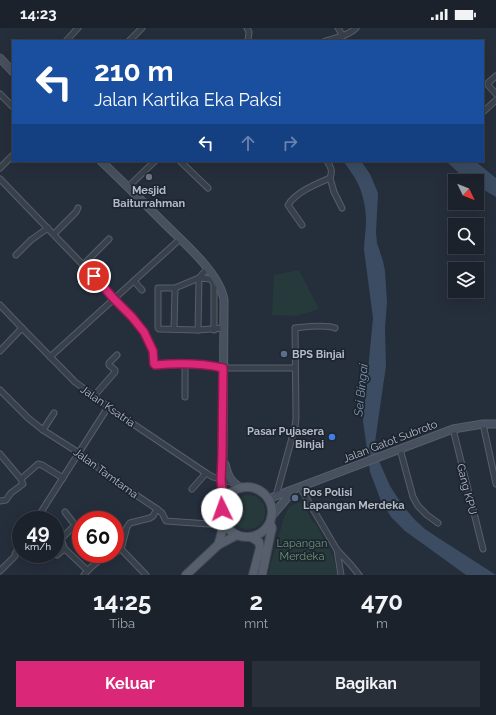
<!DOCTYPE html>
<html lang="id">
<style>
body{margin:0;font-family:Raleway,sans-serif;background:#292f38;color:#f1f3f6;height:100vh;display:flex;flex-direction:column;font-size:15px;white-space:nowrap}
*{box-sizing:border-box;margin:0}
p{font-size:13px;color:#a0a4a9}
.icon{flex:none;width:22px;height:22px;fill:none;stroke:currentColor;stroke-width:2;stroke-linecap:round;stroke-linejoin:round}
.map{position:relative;height:547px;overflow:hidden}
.drawer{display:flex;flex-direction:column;background:#1c222c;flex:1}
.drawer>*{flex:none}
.top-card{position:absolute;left:12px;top:12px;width:472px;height:122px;border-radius:0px;box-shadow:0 4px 16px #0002,0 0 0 1px #3a3f48;background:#1a4fa0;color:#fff;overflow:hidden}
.needle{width:26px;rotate:133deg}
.tools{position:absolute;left:448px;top:146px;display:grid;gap:8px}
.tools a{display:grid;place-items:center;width:36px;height:36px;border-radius:0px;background:#1c222c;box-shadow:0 4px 16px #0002,0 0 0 1px #3a3f48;font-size:20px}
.speed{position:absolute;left:12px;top:483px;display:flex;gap:8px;font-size:20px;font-weight:700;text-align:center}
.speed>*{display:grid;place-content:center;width:52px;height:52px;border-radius:50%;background:#1c222c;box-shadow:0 4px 16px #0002,0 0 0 1px #3a3f48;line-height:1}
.speed small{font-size:10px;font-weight:400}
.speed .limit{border:6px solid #d22;background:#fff;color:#111}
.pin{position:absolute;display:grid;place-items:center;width:34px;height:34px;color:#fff;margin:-17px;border:2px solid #fff;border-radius:50%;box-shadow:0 1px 4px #0007}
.me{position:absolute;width:44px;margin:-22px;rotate:357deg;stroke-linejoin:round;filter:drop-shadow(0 0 3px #0008)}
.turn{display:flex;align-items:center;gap:14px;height:84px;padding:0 16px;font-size:18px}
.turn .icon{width:52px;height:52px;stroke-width:2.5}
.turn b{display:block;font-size:28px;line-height:34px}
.lanes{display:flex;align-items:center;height:38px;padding:0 16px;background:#0003;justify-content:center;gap:20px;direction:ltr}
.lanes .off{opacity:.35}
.eta{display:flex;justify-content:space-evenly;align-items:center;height:68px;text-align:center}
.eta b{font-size:24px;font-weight:700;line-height:28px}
.primary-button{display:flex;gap:8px;margin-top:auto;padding:8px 16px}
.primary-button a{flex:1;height:46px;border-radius:0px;background:#db2777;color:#fff;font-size:16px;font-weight:700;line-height:46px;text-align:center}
.primary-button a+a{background:#292f38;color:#f1f3f6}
.status{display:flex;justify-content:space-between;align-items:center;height:28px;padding:0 20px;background:#1c222c;direction:ltr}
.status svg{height:11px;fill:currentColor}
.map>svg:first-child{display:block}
.green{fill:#263a3c}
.water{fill:#3b4c63}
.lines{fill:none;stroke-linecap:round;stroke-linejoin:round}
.street-casing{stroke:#565e69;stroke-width:7}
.secondary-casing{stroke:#565e69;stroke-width:9}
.primary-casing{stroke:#414954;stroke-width:10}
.street{stroke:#38404b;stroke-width:5}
.secondary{stroke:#46505e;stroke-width:7}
.primary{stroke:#565f6b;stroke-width:8}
.route-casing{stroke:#8e194d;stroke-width:10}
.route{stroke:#db2777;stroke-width:7}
.worship-dot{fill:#6b7280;stroke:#1d2530;stroke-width:1.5}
.service-dot{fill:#5c6f8a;stroke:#1d2530;stroke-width:1.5}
.shop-dot{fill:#3f7fe0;stroke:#1d2530;stroke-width:1.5}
.labels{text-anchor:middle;stroke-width:3.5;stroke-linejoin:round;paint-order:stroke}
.poi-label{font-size:11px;font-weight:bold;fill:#b4bbc7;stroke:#1d2530;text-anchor:start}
.street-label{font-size:11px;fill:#b4bbc7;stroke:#1d2530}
.park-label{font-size:11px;fill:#6c9675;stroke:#1d2530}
.water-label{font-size:12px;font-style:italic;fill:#7d92ac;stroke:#1d2530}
</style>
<div class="status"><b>14:23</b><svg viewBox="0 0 49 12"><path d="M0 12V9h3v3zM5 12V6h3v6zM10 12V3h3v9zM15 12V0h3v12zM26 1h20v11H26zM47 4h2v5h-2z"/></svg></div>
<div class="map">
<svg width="496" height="547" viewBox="0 0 496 547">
<rect width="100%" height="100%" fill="#252e3b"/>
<!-- green -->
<g class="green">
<path d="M299,242L319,281L296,288L272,287L274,247Z"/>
<circle cx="248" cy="484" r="17"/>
<path d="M297,475H302L304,477L313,494L318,499L333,529L338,547H268L284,489L289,479Z"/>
</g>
<!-- water -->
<g class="water">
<path d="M343,133H361L370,146L378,165L376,205L377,215L383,233L385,243L387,274L385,300L386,338L375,414L379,433L390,458L403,478L415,492L425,501L440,511L496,547H466L405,503L391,489L381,473L370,444L363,393L373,290L364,222C364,212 366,203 366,193C366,181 363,165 357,154C353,146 348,140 343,133Z"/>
<path d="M446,133H475L496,150V169L477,158V153H470L461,147Z"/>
</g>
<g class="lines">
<!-- street casing -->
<g class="street-casing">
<g id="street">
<path d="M247,0L249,4L248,13"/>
<path d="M338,0L343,8"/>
<path d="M66,13L78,0"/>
<path d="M129,13L142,0"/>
<path d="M325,13C335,10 348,8 356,0"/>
<path d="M496,48L488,55V57L496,66"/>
<path d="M0,66L13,79"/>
<path d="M483,84L496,72"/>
<path d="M180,133L208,160"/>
<path d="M327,133C331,140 333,142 330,150L334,164L342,180"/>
<path d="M0,140L13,127"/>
<path d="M0,151L83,237L114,271L132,289L144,304L153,323L154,336L155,337C178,335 201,335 223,340H295"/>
<path d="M128,159L155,133"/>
<path d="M302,197L288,177C296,164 316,156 330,150"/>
<path d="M54,206L76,184L78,180"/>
<path d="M16,227L31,212L48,200"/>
<path d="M83,237L109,211"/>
<path d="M207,241L199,250L175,260H158V300L159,301L198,302L224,300"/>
<path d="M134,253L142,262"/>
<path d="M0,277L22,300L75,354L94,368L108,379L206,445L213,449L234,455"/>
<path d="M174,301L175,260"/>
<path d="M198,302L199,250L211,251L214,256V302"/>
<path d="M0,323L22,300"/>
<path d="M50,329L180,211"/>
<path d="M0,362L28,390L43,402L79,425L121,457L157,481L162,485L166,493L223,497"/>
<path d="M94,368L115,344V342L109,337V335L117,327"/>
<path d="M185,369V336"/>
<path d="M483,396L496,456"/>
<path d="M453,401L483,521"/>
<path d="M43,402L54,385"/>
<path d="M400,421L413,469L418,478L427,487L438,495"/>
<path d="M0,426L21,451"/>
<path d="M21,451L38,436L42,437L63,450"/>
<path d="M300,459L337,522L351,537L359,547"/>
<path d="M192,461L206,445"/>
<path d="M276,468L295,399L296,390L295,300C305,299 326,296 335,300"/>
<path d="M0,473L6,472L11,465L23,456L21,451"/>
<path d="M36,492L108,379"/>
<path d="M55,505L61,511L65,522"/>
<path d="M61,511L75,497L65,484"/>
<path d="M121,521L127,499L130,495L150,490L153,488L157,481"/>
<path d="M337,522L341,547"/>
<path d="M115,524L121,521L146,547"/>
<path d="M54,526L57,527L63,522H66L87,542"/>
<path d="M0,543L15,528V526L21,516"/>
<path d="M84,547C91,538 100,531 110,526"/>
</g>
</g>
<!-- secondary casing -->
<g class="secondary-casing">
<g id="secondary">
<path d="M0,30L13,44"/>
<path d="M101,133C122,153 142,173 163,194C182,213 220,245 224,272L223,428C222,445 220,457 225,474"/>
<path d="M225,436C228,448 230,453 241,460"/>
<path d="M268,471L453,401L483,396H496"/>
<path d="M271,489L293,463"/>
</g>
</g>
<!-- primary casing -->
<g class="primary-casing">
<g id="primary">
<circle cx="247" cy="484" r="25"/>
<path d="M251,509L259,514L260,520L253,547"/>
<path d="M218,517C221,509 223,501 223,492"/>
<path d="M186,547L218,517L237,507"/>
<path d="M262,547L271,504L272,500L270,495"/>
</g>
</g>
<!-- street -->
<use href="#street" class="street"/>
<!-- secondary -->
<use href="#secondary" class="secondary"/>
<!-- primary -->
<use href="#primary" class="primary"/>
</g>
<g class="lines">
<!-- route casing -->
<g class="route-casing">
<path id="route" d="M94,248L114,271L132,289L144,304L153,323L154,336L155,337C178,335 201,335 223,340L222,428L221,452L222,462L224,474L222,481"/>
</g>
<!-- route -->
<use href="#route" class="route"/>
</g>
<!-- markers -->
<circle class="worship-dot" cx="149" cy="149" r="4"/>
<g class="service-dot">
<circle cx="284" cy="326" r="4"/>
<circle cx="295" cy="470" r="4"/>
</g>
<circle class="shop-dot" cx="332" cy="409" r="4"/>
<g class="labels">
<!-- poi labels -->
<g class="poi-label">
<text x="149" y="166" text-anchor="middle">Mesjid<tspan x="149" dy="13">Baiturrahman</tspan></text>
<text x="292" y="330">BPS Binjai</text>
<text x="324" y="407" text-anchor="end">Pasar Pujasera<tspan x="324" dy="13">Binjai</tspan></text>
<text x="303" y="468">Pos Polisi<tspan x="303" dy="13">Lapangan Merdeka</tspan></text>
</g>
<!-- street labels -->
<g class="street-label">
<text transform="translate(108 378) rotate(35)" y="4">Jalan Ksatria</text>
<text transform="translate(390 413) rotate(-21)" y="4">Jalan Gatot Subroto</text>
<text transform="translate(106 445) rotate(36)" y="4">Jalan Tamtama</text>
<text transform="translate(467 461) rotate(76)" y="4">Gang KPU</text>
</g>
<!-- park labels -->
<g class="park-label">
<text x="302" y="519">Lapangan<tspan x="302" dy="13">Merdeka</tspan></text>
</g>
<!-- water labels -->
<g class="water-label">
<text transform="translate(361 362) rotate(-84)" y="4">Sei Bingai</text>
</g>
</g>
</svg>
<div class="tools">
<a><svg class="needle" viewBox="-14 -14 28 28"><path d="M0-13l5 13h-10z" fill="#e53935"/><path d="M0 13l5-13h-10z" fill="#a0a4a9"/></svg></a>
<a><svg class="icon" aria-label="search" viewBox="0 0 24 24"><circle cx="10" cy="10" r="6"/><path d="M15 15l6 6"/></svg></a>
<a><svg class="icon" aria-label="layers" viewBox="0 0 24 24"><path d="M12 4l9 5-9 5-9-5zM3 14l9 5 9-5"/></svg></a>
</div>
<div class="speed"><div>49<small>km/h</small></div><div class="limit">60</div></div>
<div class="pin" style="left:94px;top:248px;background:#d93025"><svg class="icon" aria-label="arrive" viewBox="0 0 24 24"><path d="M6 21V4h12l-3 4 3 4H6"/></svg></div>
<svg class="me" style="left:222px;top:481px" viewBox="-20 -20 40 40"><circle r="19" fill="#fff"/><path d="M0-13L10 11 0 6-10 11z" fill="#db2777"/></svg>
<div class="top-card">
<div class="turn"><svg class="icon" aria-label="left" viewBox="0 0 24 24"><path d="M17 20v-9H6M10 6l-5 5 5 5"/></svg><div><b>210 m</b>Jalan Kartika Eka Paksi</div></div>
<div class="lanes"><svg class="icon" aria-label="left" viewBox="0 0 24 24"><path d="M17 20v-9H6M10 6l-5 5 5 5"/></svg><svg class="icon off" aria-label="ahead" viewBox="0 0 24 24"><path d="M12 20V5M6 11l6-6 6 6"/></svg><svg class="icon off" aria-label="right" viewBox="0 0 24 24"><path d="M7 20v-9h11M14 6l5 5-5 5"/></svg></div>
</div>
</div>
<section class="drawer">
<div class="eta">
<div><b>14:25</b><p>Tiba</p></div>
<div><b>2</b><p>mnt</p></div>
<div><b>470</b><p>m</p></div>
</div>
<div class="primary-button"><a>Keluar</a><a>Bagikan</a></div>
</section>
